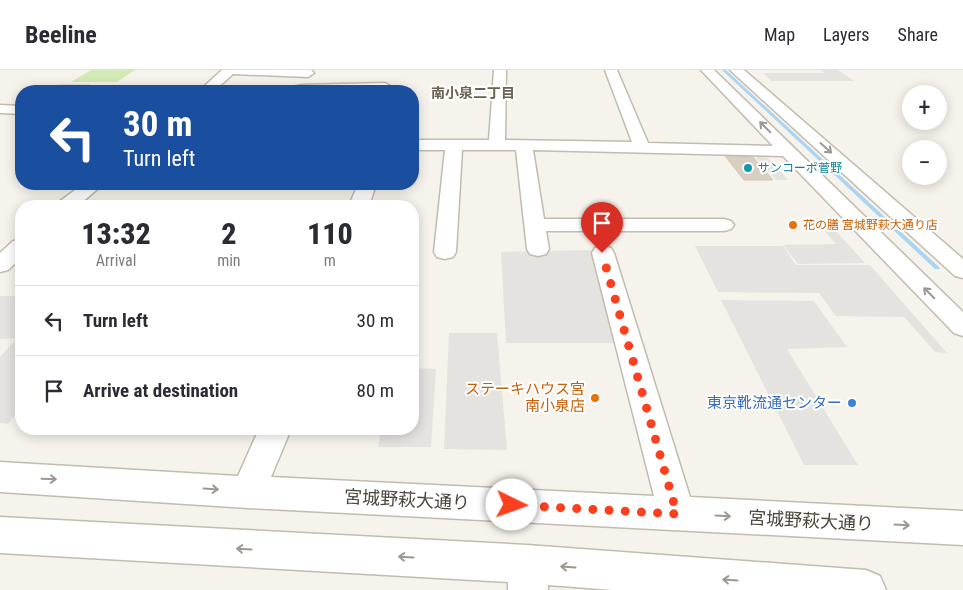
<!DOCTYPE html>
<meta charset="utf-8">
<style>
body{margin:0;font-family:"Roboto Condensed","Noto Sans JP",sans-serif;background:#f2f2f3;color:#2b2b33;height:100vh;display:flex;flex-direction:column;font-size:19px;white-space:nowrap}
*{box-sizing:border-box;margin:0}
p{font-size:16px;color:#7c7c81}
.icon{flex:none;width:28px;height:28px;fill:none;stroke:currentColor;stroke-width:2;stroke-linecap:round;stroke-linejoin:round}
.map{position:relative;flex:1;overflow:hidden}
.sheet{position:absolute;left:15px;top:130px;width:404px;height:235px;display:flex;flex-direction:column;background:#fff;border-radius:20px;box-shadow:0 2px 12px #0003}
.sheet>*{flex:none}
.top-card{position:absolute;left:15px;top:15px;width:404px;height:105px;border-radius:20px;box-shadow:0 2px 12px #0003;background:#1a4fa0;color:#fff;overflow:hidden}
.tools{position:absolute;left:902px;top:15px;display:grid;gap:10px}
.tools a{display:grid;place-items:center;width:45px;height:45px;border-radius:50%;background:#fff;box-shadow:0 2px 12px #0003;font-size:25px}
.pin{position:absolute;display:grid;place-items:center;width:42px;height:42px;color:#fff;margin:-51px -21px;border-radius:50% 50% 50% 0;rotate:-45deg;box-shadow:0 0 5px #0007}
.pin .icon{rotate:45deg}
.me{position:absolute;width:55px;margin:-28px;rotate:93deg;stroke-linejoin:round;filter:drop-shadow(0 0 4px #0008)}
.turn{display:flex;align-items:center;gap:18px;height:105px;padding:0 25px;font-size:22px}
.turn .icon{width:65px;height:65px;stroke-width:2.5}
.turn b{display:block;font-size:35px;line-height:42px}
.eta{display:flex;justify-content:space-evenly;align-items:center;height:85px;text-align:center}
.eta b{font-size:30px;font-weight:800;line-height:35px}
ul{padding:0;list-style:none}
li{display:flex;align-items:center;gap:15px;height:70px;padding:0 25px;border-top:1px solid #e1e1e2}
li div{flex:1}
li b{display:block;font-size:19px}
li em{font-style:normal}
header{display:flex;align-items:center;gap:30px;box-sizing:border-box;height:70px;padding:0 25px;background:#fff;border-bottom:1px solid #e1e1e2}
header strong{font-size:24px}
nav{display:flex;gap:28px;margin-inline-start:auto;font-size:18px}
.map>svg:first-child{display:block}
.green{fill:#d2eab5}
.parking{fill:#e5e3e0}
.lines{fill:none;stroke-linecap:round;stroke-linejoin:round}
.stream{fill:#a9d4f2;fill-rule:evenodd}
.building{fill:#d8cfc1;stroke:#d3c7b4}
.minor-casing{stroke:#c2bbae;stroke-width:3}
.minor{fill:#fff;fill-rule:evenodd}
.oneway{stroke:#9c9892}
.route{stroke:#fc3f1d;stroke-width:9;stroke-dasharray:0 16.2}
.culture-dot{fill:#0f9aa8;stroke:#fff;stroke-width:2}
.food-dot{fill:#e8710a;stroke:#fff;stroke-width:2}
.shop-dot{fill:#3f7fe0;stroke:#fff;stroke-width:2}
.labels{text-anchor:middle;stroke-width:4;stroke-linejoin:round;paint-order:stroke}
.far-culture-label{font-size:12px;fill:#0d838f;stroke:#fff;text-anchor:start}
.far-food-label{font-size:12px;fill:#c56008;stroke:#fff;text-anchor:start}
.far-neighbourhood-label{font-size:14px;font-weight:bold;fill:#6e6250;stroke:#fff}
.food-label{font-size:15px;fill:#c56008;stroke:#fff;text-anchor:end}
.shop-label{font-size:15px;fill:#366cbe;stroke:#fff;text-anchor:end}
.near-street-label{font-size:18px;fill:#4b4439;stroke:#fff}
</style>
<header>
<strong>Beeline</strong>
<nav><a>Map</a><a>Layers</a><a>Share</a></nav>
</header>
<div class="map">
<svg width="963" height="520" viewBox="0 0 963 520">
<rect width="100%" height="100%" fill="#f6f3ec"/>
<!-- green -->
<path class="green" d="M91,0H158H135L117,12H71Z"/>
<!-- parking -->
<g class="parking">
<path d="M821,0H838L854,11H771L763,3H825Z"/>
<path d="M58,14H91L80,21H45Z"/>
<path d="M753,84L765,85L788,110H776Z"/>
<path d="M813,148H824L865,193L798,194L783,175L836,174Z"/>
<path d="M695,176H783L796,195H870L947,283L935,282L904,247L836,246L819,223L718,222Z"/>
<path d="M594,180L619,273H506L501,182Z"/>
<path d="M0,226H21V268L0,269Z"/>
<path d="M721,230L814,231L847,277L787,279L858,395H804Z"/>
<path d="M449,263H497L507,380L444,379Z"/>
<path d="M13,273H21V337L8,354L0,353V287Z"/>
<path d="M413,298L436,299L431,377H378L381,359H412Z"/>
</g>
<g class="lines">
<!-- stream -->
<path class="stream" d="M722,0H726L939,197L940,198L939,199H935Z"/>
</g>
<!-- building -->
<path class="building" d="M725,86L753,87L773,110H744Z"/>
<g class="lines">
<!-- minor casing -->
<g class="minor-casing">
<g id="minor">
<path d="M222,0H311L314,3L308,7L233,4L214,21H199Z"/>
<path d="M494,0H506L505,70L632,72L605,0H617L648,73L773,76L701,0H714L963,242V266L954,263L783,86L533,80L544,149H724L731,151L734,155L731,159L724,161H546L549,179L546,184L538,186L530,184L527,179L516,80H462L456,182L453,187L445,189L437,187L434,182L445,80H412V70H489Z"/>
<path d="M730,0H744L963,189V208L955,206Z"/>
<path d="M385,13L392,17L390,20L285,21L287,18L302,15Z"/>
<path d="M0,35L21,36V44L0,43Z"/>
<path d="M83,114H103L78,136H56L59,132Z"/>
<path d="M358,114H376L369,136H349Z"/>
<path d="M21,170V188L8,200L0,202V183L13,171Z"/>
<path d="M603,176L611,178L614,183L690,427L963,441V475L248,438L0,422V392L238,406L259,359H291L271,407L654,426L592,183L595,178Z"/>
<path d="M0,447L527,475L866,500L880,506L886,520H613L548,515V520H508V512L0,483Z"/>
</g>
</g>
<!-- minor -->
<use href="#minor" class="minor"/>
</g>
<!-- one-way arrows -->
<defs><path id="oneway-shaft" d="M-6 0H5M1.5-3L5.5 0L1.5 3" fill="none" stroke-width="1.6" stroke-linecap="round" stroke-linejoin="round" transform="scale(1.25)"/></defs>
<g class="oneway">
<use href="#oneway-shaft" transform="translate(765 57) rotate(-135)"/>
<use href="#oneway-shaft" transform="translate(826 78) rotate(42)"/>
<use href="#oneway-shaft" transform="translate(929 223) rotate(-135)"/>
<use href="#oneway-shaft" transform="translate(49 409) rotate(2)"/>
<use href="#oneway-shaft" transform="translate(211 419) rotate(4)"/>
<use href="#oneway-shaft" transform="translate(723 446) rotate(3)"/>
<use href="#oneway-shaft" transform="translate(902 455) rotate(3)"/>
<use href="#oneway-shaft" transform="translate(244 479) rotate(-177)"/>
<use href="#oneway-shaft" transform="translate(406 487) rotate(-177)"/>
<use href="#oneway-shaft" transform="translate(568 497) rotate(-176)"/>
<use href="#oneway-shaft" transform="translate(730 510) rotate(-176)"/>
</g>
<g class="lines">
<!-- route -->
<path class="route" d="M512,435L677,444L602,183"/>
</g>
<!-- markers -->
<circle class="culture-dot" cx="748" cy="98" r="5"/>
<g class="food-dot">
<circle cx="793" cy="155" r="5"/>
<circle cx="595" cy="328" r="5"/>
</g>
<circle class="shop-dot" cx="852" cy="333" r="5"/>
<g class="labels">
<!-- far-culture labels -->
<g class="far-culture-label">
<text x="758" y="102">サンコーポ菅野</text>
</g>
<!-- far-food labels -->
<g class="far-food-label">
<text x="803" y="159">花の膳 宮城野萩大通り店</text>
</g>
<!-- far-neighbourhood labels -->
<g class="far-neighbourhood-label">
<text x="473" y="28">南小泉二丁目</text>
</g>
<!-- food labels -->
<g class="food-label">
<text x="585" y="324">ステーキハウス宮<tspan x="585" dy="17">南小泉店</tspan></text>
</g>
<!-- shop labels -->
<g class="shop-label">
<text x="842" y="338">東京靴流通センター</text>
</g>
<!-- near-street labels -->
<g class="near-street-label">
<text transform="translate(407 430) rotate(3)" y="6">宮城野萩大通り</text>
<text transform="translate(811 451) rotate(3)" y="6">宮城野萩大通り</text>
</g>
</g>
</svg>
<div class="tools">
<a>+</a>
<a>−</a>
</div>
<div class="pin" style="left:602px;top:183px;background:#d93025"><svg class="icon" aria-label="arrive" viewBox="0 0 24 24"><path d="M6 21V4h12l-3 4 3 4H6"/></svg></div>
<svg class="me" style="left:512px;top:435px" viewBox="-20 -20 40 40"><circle r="19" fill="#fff"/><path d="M0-13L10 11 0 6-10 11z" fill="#fc3f1d"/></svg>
<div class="top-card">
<div class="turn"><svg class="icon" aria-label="left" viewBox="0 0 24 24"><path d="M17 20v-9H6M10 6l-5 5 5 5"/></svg><div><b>30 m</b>Turn left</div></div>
</div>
<section class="sheet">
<div class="eta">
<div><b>13:32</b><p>Arrival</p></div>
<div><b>2</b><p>min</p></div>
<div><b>110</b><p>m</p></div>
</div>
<ul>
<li><svg class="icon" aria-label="left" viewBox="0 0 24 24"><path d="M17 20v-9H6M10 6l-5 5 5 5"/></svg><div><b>Turn left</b></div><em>30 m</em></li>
<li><svg class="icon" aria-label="arrive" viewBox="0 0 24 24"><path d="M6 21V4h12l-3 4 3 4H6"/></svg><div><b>Arrive at destination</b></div><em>80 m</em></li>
</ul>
</section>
</div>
